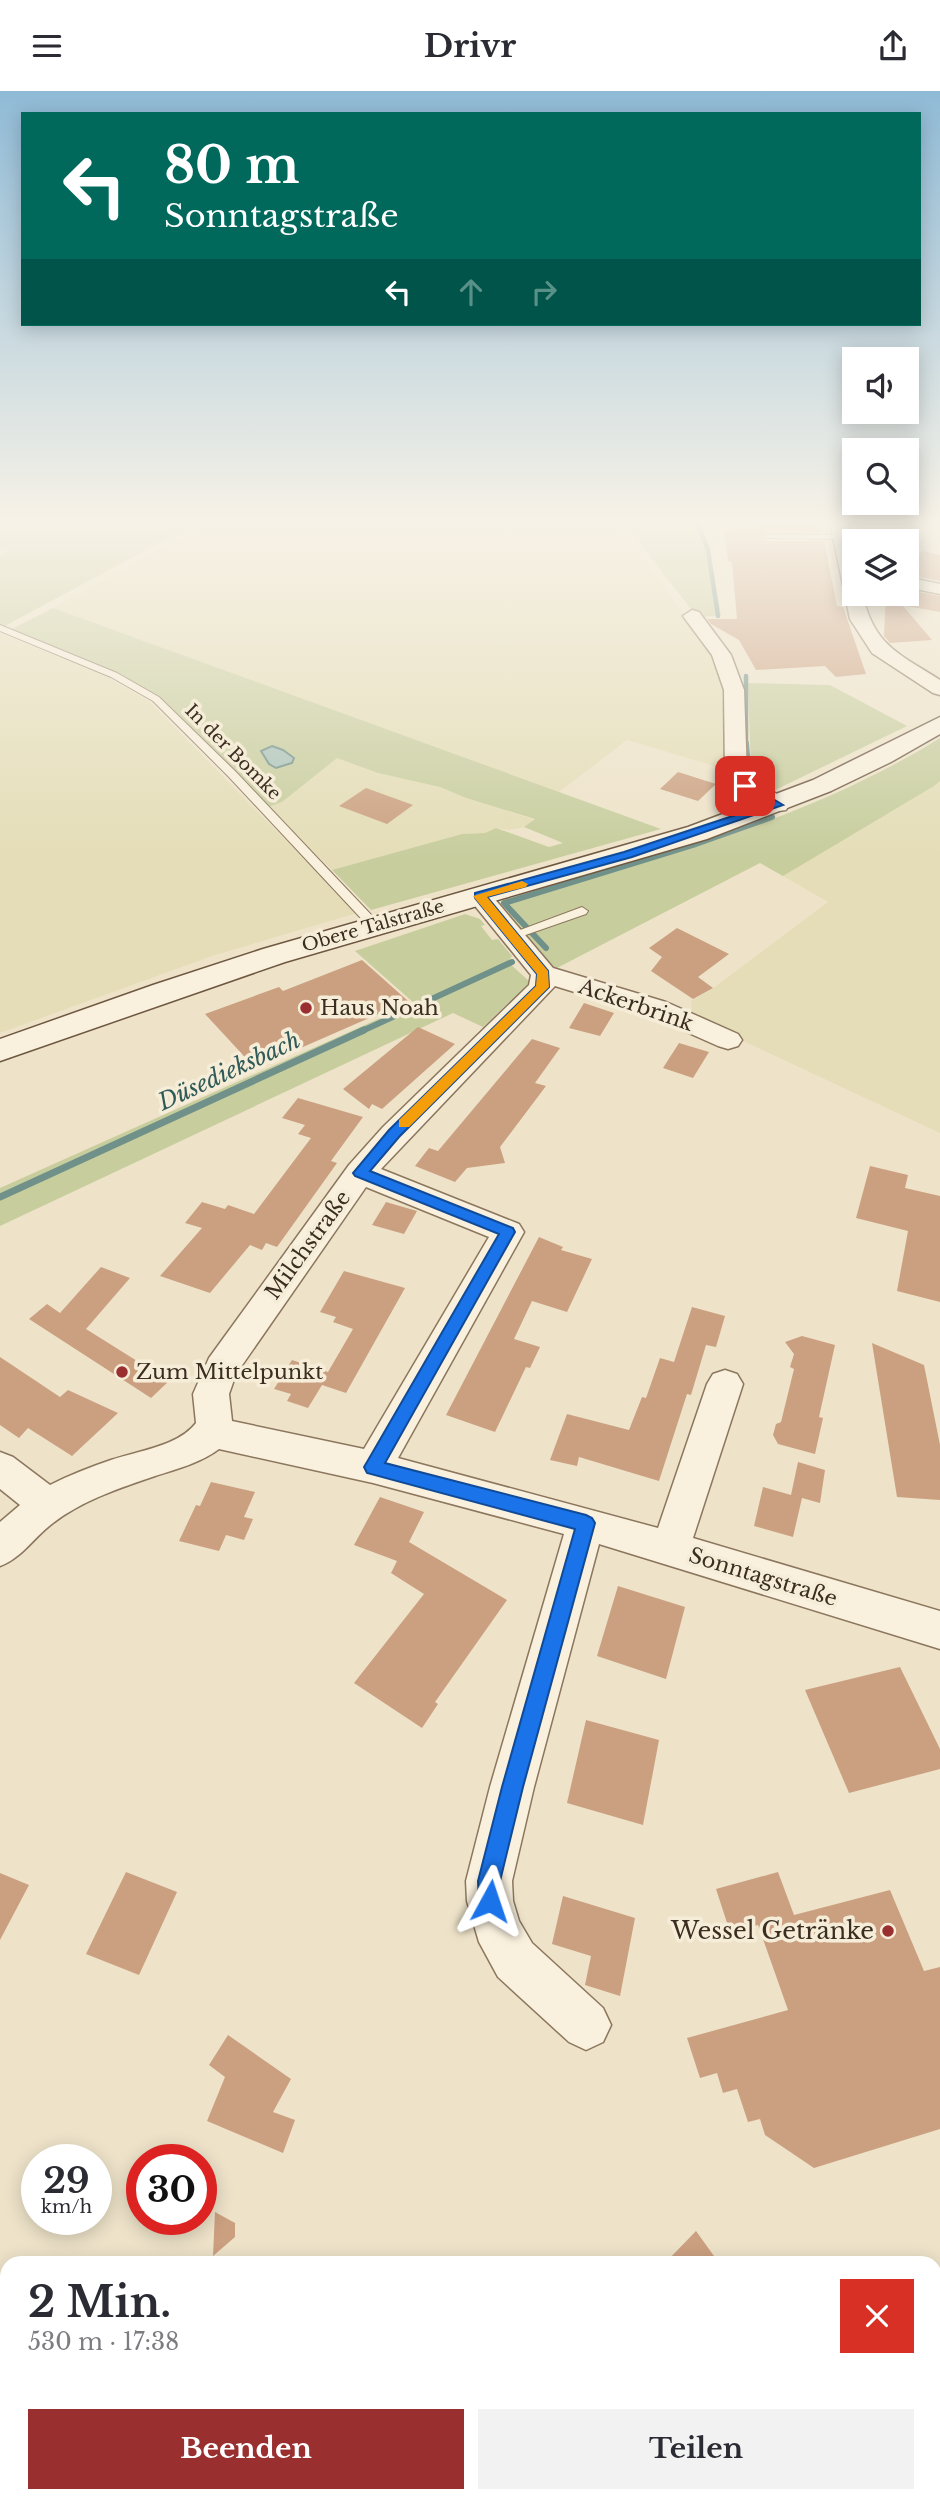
<!DOCTYPE html>
<html lang="de">
<meta charset="utf-8">
<style>
body{margin:0;font-family:"Libre Baskerville",serif;background:#f2f2f3;color:#2b2b33;height:100vh;display:flex;flex-direction:column;font-size:26px;white-space:nowrap}
*{box-sizing:border-box;margin:0}
p{font-size:23px;color:#7c7c81}
.icon{flex:none;width:38px;height:38px;fill:none;stroke:currentColor;stroke-width:2;stroke-linecap:round;stroke-linejoin:round}
.map{position:relative;flex:1;overflow:hidden}
.sheet{position:absolute;left:0px;top:2165px;width:942px;height:247px;display:flex;flex-direction:column;background:#fff;border-radius:21px 21px 0 0;box-shadow:0 4px 18px #0003}
.sheet>*{flex:none}
.guide{position:absolute;left:21px;top:21px;width:900px;height:214px;border-radius:0px;box-shadow:0 4px 18px #0003;background:#00695c;color:#fff;overflow:hidden}
.buttons{position:absolute;left:842px;top:256px;display:grid;gap:14px}
.buttons a{display:grid;place-items:center;width:77px;height:77px;border-radius:0px;background:#fff;box-shadow:0 4px 18px #0003;font-size:35px}
.speed{position:absolute;left:21px;top:2053px;display:flex;gap:14px;font-size:35px;font-weight:700;text-align:center}
.speed>*{display:grid;place-content:center;width:91px;height:91px;border-radius:50%;background:#fff;box-shadow:0 4px 18px #0003;line-height:1}
.speed small{font-size:18px;font-weight:400}
.speed .limit{border:10px solid #d22;background:#fff;color:#111}
.pin{position:absolute;display:grid;place-items:center;width:60px;height:60px;color:#fff;margin:-30px;border-radius:14px;box-shadow:0 4px 10px #0006}
.me{position:absolute;width:77px;margin:-38px;rotate:5deg;stroke-linejoin:round;filter:drop-shadow(0 0 5px #0008)}
.turn{display:flex;align-items:center;gap:24px;height:147px;padding:0 28px;font-size:32px}
.turn .icon{width:91px;height:91px;stroke-width:2.5}
.turn b{display:block;font-size:49px;line-height:60px}
.lanes{display:flex;align-items:center;height:66px;padding:0 28px;background:#0003;justify-content:center;gap:35px;direction:ltr}
.lanes .off{opacity:.35}
.round{display:grid;place-items:center;flex:none;width:74px;height:74px;border-radius:0px;background:#f2f2f3}
.head{display:flex;align-items:center;justify-content:space-between;height:119px;padding:0 28px}
h1{font-size:42px;font-weight:700;line-height:52px}
.action{display:flex;gap:14px;margin-top:auto;padding:14px 28px}
.action a{flex:1;height:80px;border-radius:0px;background:#992f2f;color:#fff;font-size:28px;font-weight:700;line-height:80px;text-align:center}
.action a+a{background:#f2f2f3;color:#2b2b33}
header{display:flex;justify-content:space-between;align-items:center;height:91px;padding:0 28px;background:#fff;font-size:32px;font-weight:700}
.map>svg:first-child{display:block}
.farmland{fill:#e4ddb7}
.green{fill:#c7cd9d}
.water{fill:#aac3bb;stroke:#709189;stroke-width:2}
.lines{fill:none;stroke-linecap:round;stroke-linejoin:round}
.stream-far2{stroke:#709189;stroke-width:4.5}
.stream-far1{stroke:#709189;stroke-width:6}
.stream{stroke:#709189;stroke-width:7}
.building{fill:#cba080}
.lane-casing{stroke:#8b765e;stroke-width:2}
.street-casing{stroke:#8b765e;stroke-width:3}
.secondary-casing{stroke:#6d5741;stroke-width:3}
.lane{fill:#f9f0dd;fill-rule:evenodd}
.street{fill:#f9f0dd;fill-rule:evenodd}
.secondary{fill:#f9f0dd;fill-rule:evenodd}
.route{fill:#1a73e8;stroke:#114b97;stroke-width:2}
.slow{fill:#f59e0b}
.poi-dot{fill:#992f2f;stroke:#f6edd9;stroke-width:2.5}
.labels{text-anchor:middle;stroke-width:7;stroke-linejoin:round;paint-order:stroke}
.far-street-label{font-size:18px;fill:#3b2e21;stroke:#f6edd9}
.street-label{font-size:21px;fill:#3b2e21;stroke:#f6edd9}
.poi-label{font-size:21px;fill:#3b2e21;stroke:#f6edd9;text-anchor:start}
.water-label{font-size:23px;font-style:italic;fill:#315b58;stroke:#f6edd9}
.near-poi-label{font-size:24px;fill:#3b2e21;stroke:#f6edd9;text-anchor:end}
</style>
<header><svg class="icon" aria-label="menu" viewBox="0 0 24 24"><path d="M4 6h16M4 12h16M4 18h16"/></svg>Drivr<svg class="icon" aria-label="share" viewBox="0 0 24 24"><path d="M12 15V3M7 8l5-5 5 5M5 13v7h14v-7"/></svg></header>
<div class="map">
<svg width="940" height="2410" viewBox="0 0 940 2410">
<rect width="100%" height="100%" fill="#eee3c9"/>
<!-- farmland -->
<g class="farmland">
<path d="M209,431H613L624,440L714,565L722,591L725,678L627,649L559,701L53,517Z"/>
<path d="M0,542L107,586L149,610L357,822L212,865L0,942Z"/>
<path d="M337,666L378,682L440,696L466,707L536,729L524,736L509,739L496,737L485,742L462,743L332,779L268,716L282,711Z"/>
<path d="M940,690V1042L692,926L691,910L712,898L828,811L783,785Z"/>
</g>
<!-- green -->
<g class="green">
<path d="M0,431H198L5,535L0,533V466L10,459L0,456Z"/>
<path d="M620,431H698L710,460L721,525L697,526L631,440Z"/>
<path d="M53,517L661,738L371,819L332,779L462,743L485,742L496,737L549,756L563,752L524,736L535,728L466,707L440,696L378,682L337,667L282,711L268,716L160,607L104,577L12,538Z"/>
<path d="M748,592L830,594L907,635L771,701L753,687L751,679Z"/>
<path d="M940,647V690L934,695L783,785L760,772L553,879L540,859L502,814C650,769 807,730 940,647Z"/>
<path d="M465,823L480,828L485,834L481,835L492,849L498,848L512,865L508,871L530,891L483,936L453,922L0,1135V1097L414,912L355,860Z"/>
</g>
<!-- water -->
<path class="water" d="M272,655L283,659L294,667L292,672L276,677L269,673L261,660Z"/>
<g class="lines">
<!-- stream-far2 -->
<g class="stream-far2">
<path d="M697,431L708,459L718,525"/>
<path d="M746,585V654"/>
</g>
<!-- stream-far1 -->
<g class="stream-far1">
<path d="M746,652L749,688"/>
<path d="M546,857L504,812L693,754L772,726"/>
<path d="M360,941L512,871"/>
</g>
<!-- stream -->
<path class="stream" d="M0,1106L364,939"/>
</g>
<!-- building -->
<g class="building">
<path d="M753,431H819L822,441L768,440L762,447L765,450H824L837,515L843,516L866,583L836,586L825,575L756,579L739,549L711,533L707,528H737L732,471L728,470L724,438L755,436Z"/>
<path d="M923,460L940,464V490L906,483V477Z"/>
<path d="M906,499L940,505V521L906,515Z"/>
<path d="M886,502H892L932,549L890,552L884,545Z"/>
<path d="M678,681L716,693L698,710L660,698Z"/>
<path d="M366,697L413,714L387,733L339,715Z"/>
<path d="M677,837L729,863L698,886L713,897L693,908L651,880L662,866L649,857Z"/>
<path d="M362,869L408,910L255,977L205,923L279,896L283,900Z"/>
<path d="M584,912L614,922L600,945L569,937Z"/>
<path d="M418,936L455,953L382,1018L372,1013L369,1018L343,998Z"/>
<path d="M532,948L560,957L535,992L546,995L500,1056L505,1072L467,1077L455,1091L415,1075L429,1057L438,1060Z"/>
<path d="M679,952L709,961L693,987L663,977Z"/>
<path d="M298,1007L363,1026L331,1070L337,1072L277,1156L266,1152L262,1159L250,1154L210,1202L160,1185L202,1137L185,1132L202,1111L225,1118L228,1114L254,1123L311,1047L298,1043L305,1034L282,1027Z"/>
<path d="M870,1075L908,1084L905,1097L940,1105V1211L897,1200L908,1140L856,1127Z"/>
<path d="M386,1111L417,1120L404,1143L372,1134Z"/>
<path d="M539,1146L563,1156L561,1159L592,1168L567,1221L532,1210L514,1248L540,1256L530,1277L526,1276L495,1341L446,1324Z"/>
<path d="M101,1176L130,1187L86,1238L169,1290L151,1307L29,1228L47,1213L60,1222Z"/>
<path d="M344,1180L405,1197L346,1302L322,1294L308,1317L287,1310L291,1303L274,1298L292,1269L328,1281L353,1238L333,1231L336,1226L320,1221Z"/>
<path d="M692,1216L725,1225L716,1256L706,1254L691,1304L687,1303L659,1390L579,1366L577,1375L550,1369L567,1323L629,1339L642,1306L646,1307L660,1267L674,1271Z"/>
<path d="M802,1245L835,1254L819,1326L823,1327L815,1363L778,1353L773,1344L776,1333L781,1331L794,1278L790,1276L794,1263L785,1251Z"/>
<path d="M872,1252L924,1274L940,1354V1409L897,1406Z"/>
<path d="M0,1266L60,1306L68,1299L118,1322L72,1365L28,1337L19,1347L0,1334Z"/>
<path d="M798,1371L825,1379L820,1412L802,1407L793,1446L754,1435L763,1396L791,1404Z"/>
<path d="M211,1391L255,1401L244,1426L253,1428L244,1449L226,1444L219,1460L179,1450L196,1414L200,1415Z"/>
<path d="M380,1406L424,1421L409,1451L507,1509L435,1611L438,1613L422,1637L354,1592L424,1503L391,1482L397,1470L354,1454Z"/>
<path d="M618,1495L685,1516L666,1588L597,1565Z"/>
<path d="M900,1576L940,1658V1678L849,1702L805,1599Z"/>
<path d="M586,1629L659,1649L643,1734L567,1712Z"/>
<path d="M126,1781L177,1801L139,1884L86,1863Z"/>
<path d="M778,1781L794,1824L890,1799L924,1880L940,1876V2038L814,2077L765,2044L760,2028L748,2031L737,1998L723,2002L717,1982L700,1987L687,1947L788,1919L758,1834L730,1841L716,1798Z"/>
<path d="M0,1782L29,1794L0,1849Z"/>
<path d="M563,1805L635,1827L620,1905L585,1894L591,1865L552,1853Z"/>
<path d="M228,1944L291,1988L273,2021L295,2029L283,2062L207,2030L225,1986L209,1974Z"/>
<path d="M215,2121L235,2132V2146L213,2165Z"/>
<path d="M696,2140L719,2172H665Z"/>
</g>
<g class="lines">
<!-- lane casing -->
<g class="lane-casing">
<g id="lane">
<path d="M768,443L841,444L845,446L841,448L765,447Z"/>
<path d="M0,534L117,582L159,606L236,681L378,831V837H370L228,685L153,610L111,586L0,540Z"/>
<path d="M582,816L588,820L586,823L514,848H506L504,845Z"/>
</g>
</g>
<!-- street casing -->
<g class="street-casing">
<g id="street">
<path d="M830,431H846L854,465V502H862C874,555 898,562 940,589V604L933,602L872,562L850,528Z"/>
<path d="M906,486L940,493V503L906,496Z"/>
<path d="M692,519L699,521L731,564L744,599L747,684L786,709L789,714L786,719C766,724 736,702 725,686L724,599L712,564L683,525Z"/>
<path d="M479,798L488,800L553,877L666,911L738,943L742,949L738,955L728,958L718,955L646,923L555,895L381,1078L519,1133L524,1141L398,1367L658,1437L707,1293L713,1283L725,1279L737,1283L743,1293L693,1447L940,1520V1558L599,1453L534,1696L512,1790L513,1810L519,1830L532,1852L603,1917L611,1934L603,1951L586,1959L569,1951L498,1886L479,1851L467,1810L466,1790L490,1696L564,1443L373,1392L219,1358C200,1372 177,1378 155,1385C120,1397 83,1409 53,1432C34,1446 22,1467 0,1475V1431L20,1414L0,1398V1361L13,1366L50,1394C70,1384 90,1376 111,1369C137,1360 179,1355 196,1332L193,1303L209,1267L349,1074L383,1036L529,894L531,884L467,805L470,800ZM366,1096L489,1146L364,1358L232,1330L229,1303L236,1283Z"/>
<path d="M682,2404H742L743,2410H683Z"/>
</g>
</g>
<!-- secondary casing -->
<g class="secondary-casing">
<path id="secondary" d="M940,626V643L891,671L831,700L707,748L285,871L0,970V948L153,894L263,858L688,736L813,689Z"/>
</g>
<!-- lane -->
<use href="#lane" class="lane"/>
<!-- street -->
<use href="#street" class="street"/>
<!-- secondary -->
<use href="#secondary" class="secondary"/>
</g>
<!-- sky -->
<linearGradient id="sky" x2="0" y2="1"><stop stop-color="#8fbad6"/><stop offset="0.56" stop-color="#f7f2e7"/><stop offset="1" stop-color="#f7f2e7" stop-opacity="0"/></linearGradient>
<rect width="940" height="769" fill="url(#sky)"/>
<!-- route -->
<path class="route" d="M741,693H748L783,714L632,766L487,806L548,880L549,896L399,1046L370,1080L513,1137L515,1141L385,1372L586,1424L592,1427L595,1432L523,1696L500,1790L501,1810L498,1818L490,1821L482,1818L479,1810L478,1790L502,1696L575,1438L367,1382L364,1376L367,1371L499,1143L355,1085L353,1082L389,1039L536,895L537,883L475,807V802L624,761L769,713L741,697Z"/>
<!-- slow -->
<path class="slow" d="M522,790L528,793L526,796L487,806L548,880L549,896L409,1036H399V1029L536,895L537,883L473,805Z"/>
<!-- markers -->
<g class="poi-dot">
<circle cx="306" cy="917" r="7"/>
<circle cx="122" cy="1281" r="7"/>
<circle cx="888" cy="1840" r="7"/>
</g>
<g class="labels">
<!-- far-street labels -->
<g class="far-street-label">
<text transform="translate(233 661) rotate(45)" y="6">In der Bomke</text>
<text transform="translate(373 835) rotate(-16)" y="6">Obere Talstraße</text>
</g>
<!-- street labels -->
<g class="street-label">
<text transform="translate(636 914) rotate(19)" y="7">Ackerbrink</text>
<text transform="translate(308 1154) rotate(-54)" y="7">Milchstraße</text>
<text transform="translate(763 1486) rotate(17)" y="7">Sonntagstraße</text>
</g>
<!-- poi labels -->
<g class="poi-label">
<text x="320" y="924">Haus Noah</text>
<text x="136" y="1288">Zum Mittelpunkt</text>
</g>
<!-- water labels -->
<g class="water-label">
<text transform="translate(229 980) rotate(-25)" y="8">Düsedieksbach</text>
</g>
<!-- near-poi labels -->
<g class="near-poi-label">
<text x="874" y="1848">Wessel Getränke</text>
</g>
</g>
</svg>
<div class="buttons">
<a><svg class="icon" aria-label="sound" viewBox="0 0 24 24"><path d="M4 9h4l5-4v14l-5-4H4zM17 9q2 3 0 6"/></svg></a>
<a><svg class="icon" aria-label="search" viewBox="0 0 24 24"><circle cx="10" cy="10" r="6"/><path d="M15 15l6 6"/></svg></a>
<a><svg class="icon" aria-label="layers" viewBox="0 0 24 24"><path d="M12 4l9 5-9 5-9-5zM3 14l9 5 9-5"/></svg></a>
</div>
<div class="speed"><div>29<small>km/h</small></div><div class="limit">30</div></div>
<div class="pin" style="left:745px;top:695px;background:#d93025"><svg class="icon" aria-label="arrive" viewBox="0 0 24 24"><path d="M6 21V4h12l-3 4 3 4H6"/></svg></div>
<svg class="me" style="left:490px;top:1810px" viewBox="-20 -20 40 40"><path d="M0-17L14 15 0 8-14 15z" fill="#1a73e8" stroke="#fff" stroke-width="4"/></svg>
<div class="guide">
<div class="turn"><svg class="icon" aria-label="left" viewBox="0 0 24 24"><path d="M17 20v-9H6M10 6l-5 5 5 5"/></svg><div><b>80 m</b>Sonntagstraße</div></div>
<div class="lanes"><svg class="icon" aria-label="left" viewBox="0 0 24 24"><path d="M17 20v-9H6M10 6l-5 5 5 5"/></svg><svg class="icon off" aria-label="ahead" viewBox="0 0 24 24"><path d="M12 20V5M6 11l6-6 6 6"/></svg><svg class="icon off" aria-label="right" viewBox="0 0 24 24"><path d="M7 20v-9h11M14 6l5 5-5 5"/></svg></div>
</div>
<section class="sheet">
<div class="head"><div><h1>2 Min.</h1><p>530 m · 17:38</p></div><a class="round" style="background:#d93025;color:#fff"><svg class="icon" aria-label="close" viewBox="0 0 24 24"><path d="M6 6l12 12M18 6L6 18"/></svg></a></div>
<div class="action"><a>Beenden</a><a>Teilen</a></div>
</section>
</div>
